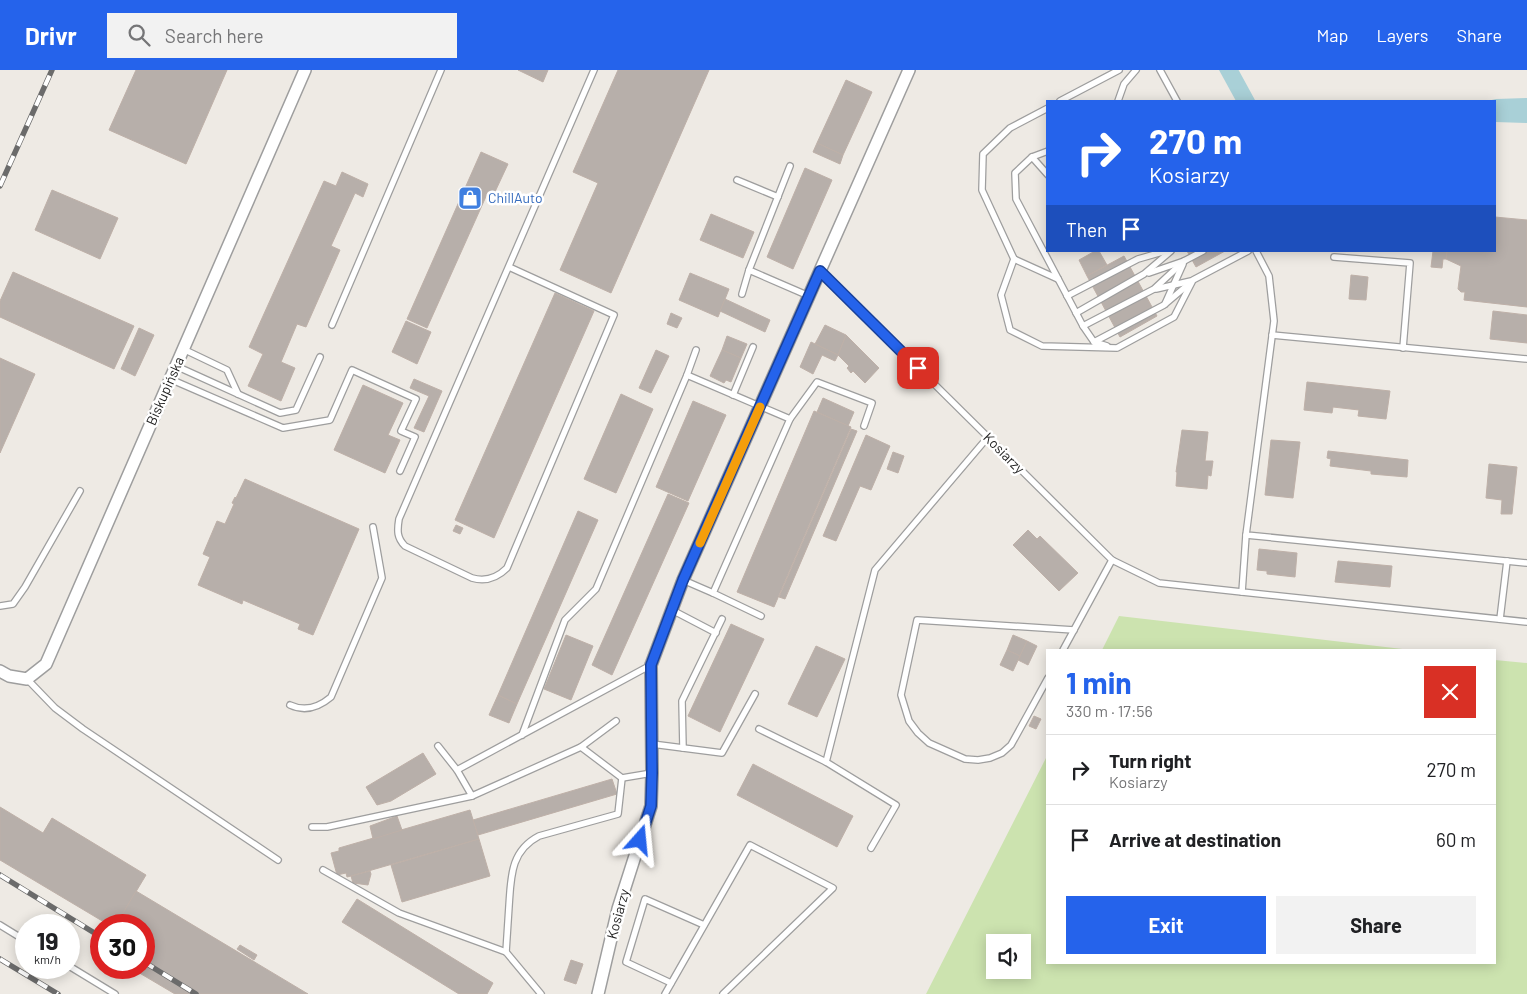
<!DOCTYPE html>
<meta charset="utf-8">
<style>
body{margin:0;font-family:Barlow,sans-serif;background:#f2f2f2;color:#202124;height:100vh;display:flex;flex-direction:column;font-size:19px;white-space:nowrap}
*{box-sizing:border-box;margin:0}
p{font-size:16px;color:#757577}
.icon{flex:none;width:28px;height:28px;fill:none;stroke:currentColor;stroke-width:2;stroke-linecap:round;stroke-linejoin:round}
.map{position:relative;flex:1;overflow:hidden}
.drawer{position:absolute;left:1046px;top:579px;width:450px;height:315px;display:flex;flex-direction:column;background:#fff;border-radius:0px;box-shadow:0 2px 12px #0003}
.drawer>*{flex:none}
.top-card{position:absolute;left:1046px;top:30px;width:450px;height:152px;border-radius:0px;box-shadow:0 2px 12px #0003;background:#2563eb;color:#fff;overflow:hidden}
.controls{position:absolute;left:986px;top:864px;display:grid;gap:10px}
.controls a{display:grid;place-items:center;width:45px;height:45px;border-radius:0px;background:#fff;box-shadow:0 2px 12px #0003;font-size:25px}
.speed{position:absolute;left:15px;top:844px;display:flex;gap:10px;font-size:25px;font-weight:700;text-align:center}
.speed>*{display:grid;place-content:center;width:65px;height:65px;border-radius:50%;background:#fff;box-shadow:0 2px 12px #0003;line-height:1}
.speed small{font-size:12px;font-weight:400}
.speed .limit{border:8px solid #d22;background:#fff;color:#111}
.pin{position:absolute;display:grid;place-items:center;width:42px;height:42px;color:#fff;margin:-21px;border-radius:10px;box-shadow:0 2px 8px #0006}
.me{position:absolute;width:55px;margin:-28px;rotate:18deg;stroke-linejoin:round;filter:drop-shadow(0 0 4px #0008)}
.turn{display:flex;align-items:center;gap:18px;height:105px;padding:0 20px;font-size:22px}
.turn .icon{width:65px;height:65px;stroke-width:2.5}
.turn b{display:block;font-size:35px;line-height:42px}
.then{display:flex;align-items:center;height:48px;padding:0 20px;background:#0003;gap:10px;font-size:19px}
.round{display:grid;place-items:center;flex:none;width:52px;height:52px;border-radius:0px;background:#f2f2f2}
.summary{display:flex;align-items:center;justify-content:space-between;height:85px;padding:0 20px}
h1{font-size:30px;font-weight:700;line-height:38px;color:#2563eb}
.cta{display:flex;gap:10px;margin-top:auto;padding:10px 20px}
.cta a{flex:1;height:58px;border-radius:0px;background:#2563eb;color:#fff;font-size:20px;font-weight:700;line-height:58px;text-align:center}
.cta a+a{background:#f2f2f2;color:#202124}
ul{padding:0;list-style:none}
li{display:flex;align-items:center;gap:15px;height:70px;padding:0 20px;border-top:1px solid #e0e0e0}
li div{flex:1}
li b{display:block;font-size:19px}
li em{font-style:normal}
header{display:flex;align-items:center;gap:30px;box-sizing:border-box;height:70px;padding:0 25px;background:#2563eb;color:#fff}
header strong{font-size:24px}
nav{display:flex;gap:28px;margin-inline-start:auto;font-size:18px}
.search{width:350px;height:45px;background:#f2f2f2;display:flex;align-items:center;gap:12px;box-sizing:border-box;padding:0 18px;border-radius:0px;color:#757577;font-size:19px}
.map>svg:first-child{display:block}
.grass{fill:#cce3af;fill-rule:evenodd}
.water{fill:#a9d0d7}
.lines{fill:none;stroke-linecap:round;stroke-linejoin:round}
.stream{stroke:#a9d0d7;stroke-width:4.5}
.building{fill:#b7afaa;stroke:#beb0a8}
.lane-casing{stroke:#9e9e9e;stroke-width:8}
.street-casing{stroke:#9e9e9e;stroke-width:14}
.lane{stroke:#fff;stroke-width:5.5}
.street{stroke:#fff;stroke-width:11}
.rail-casing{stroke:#6b6b6b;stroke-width:5.5}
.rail{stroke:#fff;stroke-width:4;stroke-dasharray:11;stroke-linecap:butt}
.route-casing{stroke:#184099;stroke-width:12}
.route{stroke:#2563eb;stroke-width:9}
.slow{stroke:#f59e0b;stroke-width:9}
.labels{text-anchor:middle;stroke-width:5;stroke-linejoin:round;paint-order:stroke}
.shop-label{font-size:14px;fill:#366cbe;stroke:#fff;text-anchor:start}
.street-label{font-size:14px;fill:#1d1d1d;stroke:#fff}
</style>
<header>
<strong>Drivr</strong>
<div class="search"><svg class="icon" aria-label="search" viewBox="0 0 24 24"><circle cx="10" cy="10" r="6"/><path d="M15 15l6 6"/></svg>Search here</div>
<nav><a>Map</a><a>Layers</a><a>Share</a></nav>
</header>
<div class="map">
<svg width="1527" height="924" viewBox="0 0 1527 924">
<rect width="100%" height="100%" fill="#eeeae4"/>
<!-- grass -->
<g class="grass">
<path d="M1119,546L1411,580H1102Z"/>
<path d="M1495,590L1527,593V924H926L1047,686L1048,892H1495ZM995,872H1022V900H995Z"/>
</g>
<!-- water -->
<g class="water">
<path d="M1219,0H1236L1253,31H1236Z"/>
<path d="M1527,28V53L1495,52V31H1487L1496,29Z"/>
</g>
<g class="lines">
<!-- stream -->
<path class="stream" d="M1236,0L1253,31"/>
</g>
<!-- building -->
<g class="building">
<path d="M136,0H227L186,94L109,60Z"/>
<path d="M518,0H548L543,12Z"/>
<path d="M618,0H709L611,223L560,200L598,113L573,102Z"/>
<path d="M846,10L872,22L843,85L817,73Z"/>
<path d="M817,73L843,85L840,94L813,82Z"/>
<path d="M481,82L508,94L494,124L488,122L427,258L407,249Z"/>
<path d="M805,98L832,110L793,199L767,187Z"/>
<path d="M342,102L368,114L363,127L355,123L331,176L340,180L306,257L297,254L281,292L295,298L281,331L248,316L263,284L249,277L324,111L336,116Z"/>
<path d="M52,120L118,148L100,189L35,160Z"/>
<path d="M711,144L754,162L743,188L700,170Z"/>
<path d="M1495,147L1527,150V237L1464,230L1465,222H1461L1458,219L1461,196L1446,189L1447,181H1495Z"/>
<path d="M1095,181H1099L1107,195L1087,206L1079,190Z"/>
<path d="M1187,181H1225L1196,197Z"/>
<path d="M1433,181H1447L1446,189H1443L1442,198L1431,197Z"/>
<path d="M1124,186L1157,246L1120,267L1087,206Z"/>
<path d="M13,202L134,256L114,299L0,247V231Z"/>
<path d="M690,203L729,219L718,247L679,230Z"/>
<path d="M1351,205L1368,207L1366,230L1349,229Z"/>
<path d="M555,223L594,241L494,468L455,450Z"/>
<path d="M725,229L770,250L765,262L720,241Z"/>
<path d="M1493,241L1527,245V273L1490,269Z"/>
<path d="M671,243L682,248L677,258L667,254Z"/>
<path d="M406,251L431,262L417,294L392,282Z"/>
<path d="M825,255L846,265L838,285L815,274Z"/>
<path d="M139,258L154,265L135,306L121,299Z"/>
<path d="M846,265L879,298L865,313L853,301L851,303L847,298L849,296L838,285Z"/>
<path d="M727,266L747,274L741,288L722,280Z"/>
<path d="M811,272L838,285L835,291L822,285L813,304L800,297Z"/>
<path d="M656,280L669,286L651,323L639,318Z"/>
<path d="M722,280L741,288L731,312L726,310L724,313L710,306Z"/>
<path d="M0,288L35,304L0,383Z"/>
<path d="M414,309L442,321L424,362L414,358L429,326L410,318Z"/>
<path d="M1307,312L1390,321L1386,349L1358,346L1359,340L1333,337L1332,343L1304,340Z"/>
<path d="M363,315L403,333L388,365L400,370L385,403L334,380Z"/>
<path d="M621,324L653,339L616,423L584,409Z"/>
<path d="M823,328L854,342L848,356L817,342Z"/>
<path d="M693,331L726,345L688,431L656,417Z"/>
<path d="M814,341L851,357L774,537L737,522Z"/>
<path d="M851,359L857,361L785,529L779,527Z"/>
<path d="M1182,360L1208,362L1205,391H1213L1211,406L1208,405L1207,419L1176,416L1177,402H1176Z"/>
<path d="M866,365L890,376L871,420L860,416L836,471L823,466Z"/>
<path d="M1271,370L1300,372L1293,428L1265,425Z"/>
<path d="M1328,381L1408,390L1407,407L1371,404V401L1330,396L1331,389L1327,388Z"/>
<path d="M893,382L904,386L898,403L887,399Z"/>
<path d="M1489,394L1517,397L1512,444H1501L1502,430L1486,428Z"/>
<path d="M245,409L359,459L313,565L298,559L300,554L243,530L242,534L198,515L210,487L203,484L217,451L225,454L234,434L232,433L235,427L236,428Z"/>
<path d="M668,424L689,433L612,605L592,595Z"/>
<path d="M578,441L598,450L517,634L498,625Z"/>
<path d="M456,455L463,458L460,464L453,461Z"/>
<path d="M1028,460L1037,469L1040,466L1078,503L1059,521L1013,475Z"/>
<path d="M1259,479L1297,483L1295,507L1267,504V501L1257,500Z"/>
<path d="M1338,491L1392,496L1390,517L1335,512Z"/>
<path d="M731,554L764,569L720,662L688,646Z"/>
<path d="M566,565L593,576L571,630L544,619Z"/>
<path d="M1013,565L1027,571L1020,586L1007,580Z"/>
<path d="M1027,571L1037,576L1028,595L1018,590Z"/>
<path d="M816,576L845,589L817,647L788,634Z"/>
<path d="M1007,580L1020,586L1013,601L1000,595Z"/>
<path d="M498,625L517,634L509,653L489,645Z"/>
<path d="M1034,646L1041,649L1036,659L1029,656Z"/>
<path d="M423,683L436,704L391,731L377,735L366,717Z"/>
<path d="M753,694L853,746L837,777L737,725Z"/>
<path d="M612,709L617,724L478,765L473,750Z"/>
<path d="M0,737L43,763L52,748L146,805L116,855H109L0,790Z"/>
<path d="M470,740L479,769L351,806L347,807L346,803L337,805L331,783L339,781V778Z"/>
<path d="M397,746L402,760L373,769L370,756Z"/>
<path d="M479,769L490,806L402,832L391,795Z"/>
<path d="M370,801L371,804L368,815L353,813L351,806Z"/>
<path d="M136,821L308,924H175L131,898H144V855H116Z"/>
<path d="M357,829L493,913L487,924H459L342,852Z"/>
<path d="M240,875L257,885L254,890L237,879Z"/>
<path d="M571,890L583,894L576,914L564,910Z"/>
</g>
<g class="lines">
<!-- lane casing -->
<g class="lane-casing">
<g id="lane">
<path d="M1160,0L1177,31"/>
<path d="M1060,31L1119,0"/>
<path d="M1118,31L1124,14L1136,0"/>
<path d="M1048,38L1010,58L983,84L982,120L1014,189L1001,225L1010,260L1042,276L1117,278L1174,247L1193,210L1248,181"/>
<path d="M1048,81L1032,87L1015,103L1016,129L1083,256L1094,272L1107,276"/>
<path d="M1032,87L1048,105"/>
<path d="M790,96L749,200L809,226"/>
<path d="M737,110L778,127"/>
<path d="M1256,181L1269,206L1274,251L1246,465L1527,493"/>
<path d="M1334,187L1410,193L1403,278"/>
<path d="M1014,189L1058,209"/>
<path d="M509,197L614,245L507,498C497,508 486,512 472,508L405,476C397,468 397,461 399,449L594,0"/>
<path d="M820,201L1112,490L1159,513L1242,522"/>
<path d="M1149,203L1184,191L1203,181"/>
<path d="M1156,219L1191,211"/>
<path d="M742,224L749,200"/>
<path d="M1067,226L1138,189L1166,181"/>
<path d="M1165,234L1183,194"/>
<path d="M1076,243L1144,204L1171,181"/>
<path d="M332,255L441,0"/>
<path d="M1083,256L1154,219L1184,191"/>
<path d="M1272,265L1527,289"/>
<path d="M1094,272L1164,235L1190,213"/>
<path d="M183,279L227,300L238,324"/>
<path d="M176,296L280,343L296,340L320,287"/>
<path d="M687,305L696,280"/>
<path d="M170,309L283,358L330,350L352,300L416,329L401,361L415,367L400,401"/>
<path d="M733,325L753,277"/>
<path d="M1246,465L1242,522L1527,552"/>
<path d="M683,510L713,523"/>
<path d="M0,536L13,534L25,517L80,421"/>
<path d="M672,540L716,563"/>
<path d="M761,546L713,523L790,349"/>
<path d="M1500,549L1507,491"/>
<path d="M1063,580L1112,490"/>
<path d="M1048,608L1011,675L1002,683L990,688L978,690L965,689L929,673L918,663L909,651L901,625L917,550L1074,560"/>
<path d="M27,609L55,638L83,659L278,790"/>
<path d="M290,635C305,642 318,638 331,627L382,508L373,457"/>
<path d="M759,659L826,692"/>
<path d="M522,665L565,550L596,519L687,305L790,349L817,312L872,333L864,356"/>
<path d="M652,674L722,683L755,624"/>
<path d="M438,676L457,700L651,595"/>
<path d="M581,677L616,651"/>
<path d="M683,678L682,631L722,549"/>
<path d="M457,700L472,726L581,677L622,708L652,703"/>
<path d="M312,757H327L472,726"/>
<path d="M871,778L896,735L826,692L875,500L988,367"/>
<path d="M323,800L399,843L506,882"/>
<path d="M0,855L26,871"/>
<path d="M69,896L115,924"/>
<path d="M671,913L626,892L645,829L704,855"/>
<path d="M541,924L506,882C507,867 508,852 509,836C511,808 510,781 539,766L618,744L622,708"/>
<path d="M665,924L750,775L833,818L723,924"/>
</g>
</g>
<!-- street casing -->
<g class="street-casing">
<g id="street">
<path d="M0,601L9,606L27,609L46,594L305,0"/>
<path d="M598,924L618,839L651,736L652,703L651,595L683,510L909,0"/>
</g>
</g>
<!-- lane -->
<use href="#lane" class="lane"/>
<!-- street -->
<use href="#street" class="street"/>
<!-- rail casing -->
<g class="rail-casing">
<g id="rail">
<path d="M0,116L52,0"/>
<path d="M0,805L101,867"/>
<path d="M0,889L58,924"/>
<path d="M144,892L196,924"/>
</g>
</g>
<!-- rail -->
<use href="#rail" class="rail"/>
</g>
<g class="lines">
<!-- route casing -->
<g class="route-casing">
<path id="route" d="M640,770L651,736L652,703L651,595L683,510L820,201L918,298"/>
</g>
<!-- route -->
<use href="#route" class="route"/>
<!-- slow -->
<path class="slow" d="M700,473L760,337"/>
</g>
<!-- icons -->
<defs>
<g id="shop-square" transform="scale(1.25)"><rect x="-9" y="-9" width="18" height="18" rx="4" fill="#3f7fe0" stroke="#fff"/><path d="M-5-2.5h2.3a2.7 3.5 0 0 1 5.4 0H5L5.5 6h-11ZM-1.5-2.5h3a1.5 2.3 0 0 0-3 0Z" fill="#fff"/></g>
</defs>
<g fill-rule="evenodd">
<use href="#shop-square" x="470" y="128"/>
</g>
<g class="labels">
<!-- shop labels -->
<g class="shop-label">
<text x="488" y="133">ChillAuto</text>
</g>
<!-- street labels -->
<g class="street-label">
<text transform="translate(165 321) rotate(-66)" y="5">Biskupińska</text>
<text transform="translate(1004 383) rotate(45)" y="5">Kosiarzy</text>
<text transform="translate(618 844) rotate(-75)" y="5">Kosiarzy</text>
</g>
</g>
</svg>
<div class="controls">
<a><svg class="icon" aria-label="sound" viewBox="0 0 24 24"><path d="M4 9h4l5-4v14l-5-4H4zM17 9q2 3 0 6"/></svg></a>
</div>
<div class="speed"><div>19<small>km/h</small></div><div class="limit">30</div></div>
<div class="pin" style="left:918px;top:298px;background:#d93025"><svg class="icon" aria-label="arrive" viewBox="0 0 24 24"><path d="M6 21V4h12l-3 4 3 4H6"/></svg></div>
<svg class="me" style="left:640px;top:770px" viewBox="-20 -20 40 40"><path d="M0-17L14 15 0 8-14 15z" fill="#2563eb" stroke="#fff" stroke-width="4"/></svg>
<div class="top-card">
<div class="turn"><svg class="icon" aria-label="right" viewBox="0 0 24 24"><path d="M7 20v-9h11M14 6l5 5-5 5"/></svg><div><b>270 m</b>Kosiarzy</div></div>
<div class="then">Then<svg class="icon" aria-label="arrive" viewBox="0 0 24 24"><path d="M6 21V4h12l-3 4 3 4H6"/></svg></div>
</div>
<section class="drawer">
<div class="summary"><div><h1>1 min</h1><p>330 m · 17:56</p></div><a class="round" style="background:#d93025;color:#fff"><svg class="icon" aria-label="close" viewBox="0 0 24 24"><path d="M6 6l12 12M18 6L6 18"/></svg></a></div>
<ul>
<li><svg class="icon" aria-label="right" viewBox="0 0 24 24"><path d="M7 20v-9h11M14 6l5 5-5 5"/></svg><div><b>Turn right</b><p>Kosiarzy</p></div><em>270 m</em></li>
<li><svg class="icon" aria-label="arrive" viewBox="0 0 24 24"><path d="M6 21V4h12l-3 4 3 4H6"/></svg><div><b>Arrive at destination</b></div><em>60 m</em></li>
</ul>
<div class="cta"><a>Exit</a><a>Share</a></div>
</section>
</div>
